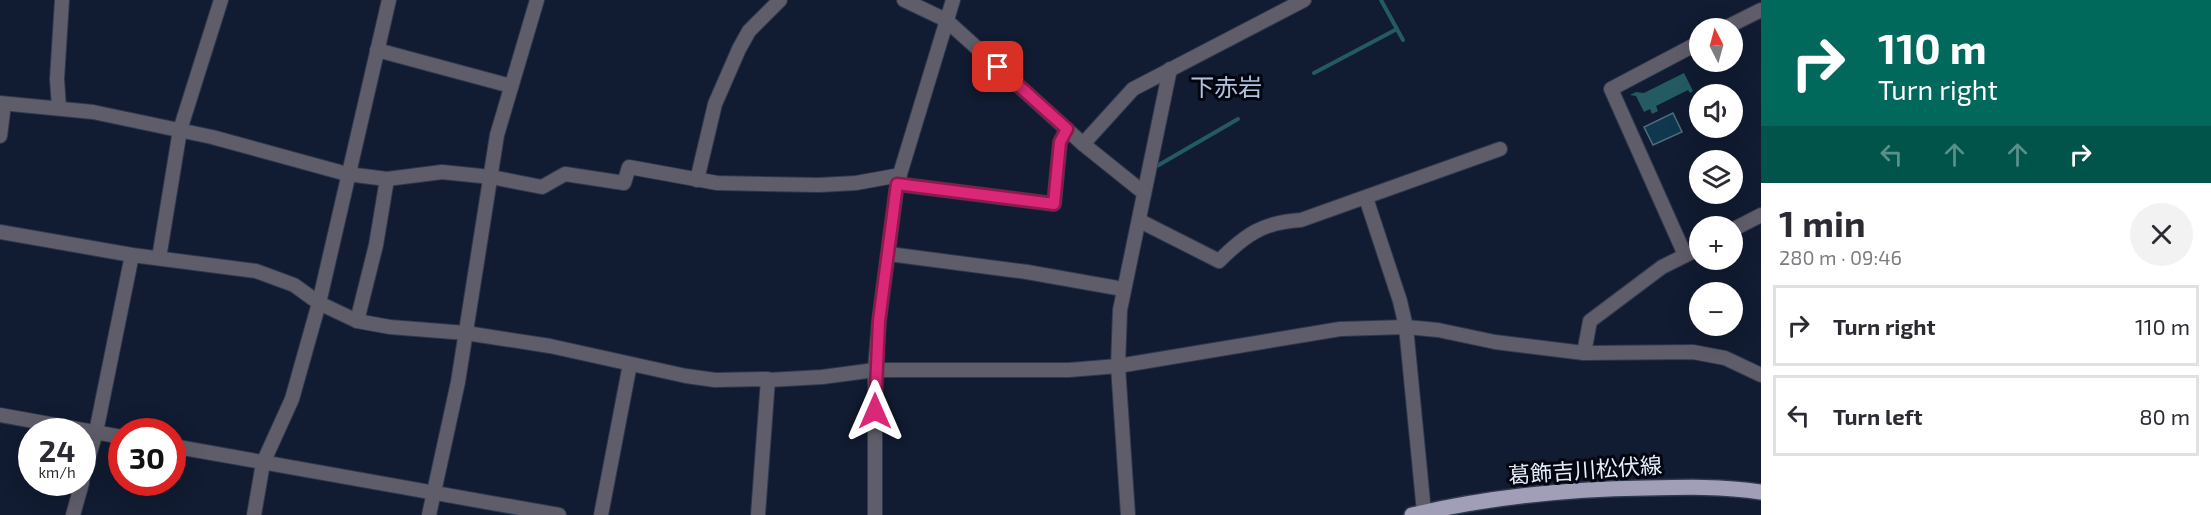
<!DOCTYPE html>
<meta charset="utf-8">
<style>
body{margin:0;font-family:"Exo 2","Noto Sans JP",sans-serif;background:#f2f2f3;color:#2b2b33;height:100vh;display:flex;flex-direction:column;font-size:22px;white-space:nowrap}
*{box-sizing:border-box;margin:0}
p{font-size:20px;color:#7c7c81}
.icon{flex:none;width:33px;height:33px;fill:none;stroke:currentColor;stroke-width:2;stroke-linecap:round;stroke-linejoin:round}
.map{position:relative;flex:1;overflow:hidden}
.side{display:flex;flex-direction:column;background:#fff;width:450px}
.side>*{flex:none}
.hud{background:#00695c;color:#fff;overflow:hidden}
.needle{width:39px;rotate:354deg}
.controls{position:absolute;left:1689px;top:18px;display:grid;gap:12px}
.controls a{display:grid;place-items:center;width:54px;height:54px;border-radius:50%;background:#fff;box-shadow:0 6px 24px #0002;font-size:30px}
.speed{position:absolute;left:18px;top:418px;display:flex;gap:12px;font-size:30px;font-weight:700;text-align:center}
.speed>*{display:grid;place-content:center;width:78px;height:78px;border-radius:50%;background:#fff;box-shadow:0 6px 24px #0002;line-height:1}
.speed small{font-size:15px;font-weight:400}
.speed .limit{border:9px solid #d22;background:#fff;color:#111}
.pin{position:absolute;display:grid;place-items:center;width:51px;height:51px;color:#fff;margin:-26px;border-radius:12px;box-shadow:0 3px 9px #0006}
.me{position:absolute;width:66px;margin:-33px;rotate:0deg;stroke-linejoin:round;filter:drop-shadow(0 0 4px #0008)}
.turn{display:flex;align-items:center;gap:21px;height:126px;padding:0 18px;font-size:27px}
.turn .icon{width:78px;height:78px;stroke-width:2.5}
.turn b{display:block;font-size:42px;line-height:51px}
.lanes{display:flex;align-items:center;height:57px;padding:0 18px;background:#0003;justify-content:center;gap:30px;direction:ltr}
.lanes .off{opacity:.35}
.round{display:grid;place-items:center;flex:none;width:63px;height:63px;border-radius:32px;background:#f2f2f3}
.headline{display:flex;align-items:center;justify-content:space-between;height:102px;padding:0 18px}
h1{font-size:36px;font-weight:700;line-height:45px}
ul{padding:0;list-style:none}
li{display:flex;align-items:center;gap:18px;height:81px;margin:0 12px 9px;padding:0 6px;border:3px solid #e1e1e2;border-radius:0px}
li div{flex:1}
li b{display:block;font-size:22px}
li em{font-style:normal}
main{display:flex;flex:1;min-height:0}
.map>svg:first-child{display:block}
.water{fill:#245b63}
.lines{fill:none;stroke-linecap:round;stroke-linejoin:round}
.stream{stroke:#245b63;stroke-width:4}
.building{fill:#0f384e;stroke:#506d7e;stroke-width:1.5}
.street-casing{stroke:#2f384d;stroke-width:16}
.primary-casing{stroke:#2f384d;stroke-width:18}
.street{stroke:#5e5d69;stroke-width:14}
.primary{stroke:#a19fb8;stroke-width:15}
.route-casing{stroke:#8e194d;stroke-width:15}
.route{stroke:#db2777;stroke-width:10}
.labels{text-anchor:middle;stroke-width:6;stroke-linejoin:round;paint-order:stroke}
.street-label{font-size:22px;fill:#e5edfc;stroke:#03060f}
.neighbourhood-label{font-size:24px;fill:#b2c1de;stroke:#03060f}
</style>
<main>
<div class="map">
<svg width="1761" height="515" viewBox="0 0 1761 515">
<rect width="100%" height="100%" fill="#111b31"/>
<!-- water -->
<path class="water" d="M1684,73L1693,91L1690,93L1688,90L1656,106L1658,111L1652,114L1650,109L1644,112L1636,96L1630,95L1636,92L1644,93Z"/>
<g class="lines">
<!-- stream -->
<g class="stream">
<path d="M1381,0L1403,40"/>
<path d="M1314,73L1397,29"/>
<path d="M1157,166L1238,119"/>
</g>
</g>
<!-- building -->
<path class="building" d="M1673,113L1682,132L1653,145L1644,127Z"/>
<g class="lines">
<!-- street casing -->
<g class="street-casing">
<g id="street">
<path d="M904,0L946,20L1083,144L1144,193"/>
<path d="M1725,28L1761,10"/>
<path d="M377,50L511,86"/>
<path d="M0,103L93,112L212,137L347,174L387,179L442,172L491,177L542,187L565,174L624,183L629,167L717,183L819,185L856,183L900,175"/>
<path d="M59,108L57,79L62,0"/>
<path d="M0,136L4,104"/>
<path d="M1083,144L1133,89L1304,0"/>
<path d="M697,180L715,104L739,49L749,31L780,0"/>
<path d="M897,184L1054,204L1060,142L1067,129"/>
<path d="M1366,198L1400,301L1406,327L1424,512"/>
<path d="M1140,221L1219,261C1245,235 1263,222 1301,220L1500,149"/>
<path d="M1732,230L1761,215"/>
<path d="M0,232L132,255L256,271L294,285L319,303L357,321L390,327L466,333L550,346L686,376L715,380L768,379L758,515"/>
<path d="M889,254L1027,272L1123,289"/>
<path d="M1685,255L1611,89L1700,42"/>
<path d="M159,258L180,130L221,0"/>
<path d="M357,321L376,245L387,179"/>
<path d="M1584,353L1590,321L1662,267L1700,248"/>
<path d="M768,380L822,377L875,370H1069L1118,366L1340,329L1406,327L1438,330L1495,342L1584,353L1693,352L1725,358L1761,375"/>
<path d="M0,415L122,437"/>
<path d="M172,446L559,515"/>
<path d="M82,480L96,432L132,255"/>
<path d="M73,515L82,483"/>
<path d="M254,515L263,463L292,399L319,303L389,0"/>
<path d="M429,515L458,382L497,135L537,0"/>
<path d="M601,515L630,364"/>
<path d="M875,515V370L879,321L897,184L953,0"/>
<path d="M1128,515L1118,366L1120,310L1170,69"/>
</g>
</g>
<!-- primary casing -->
<g class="primary-casing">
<path id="primary" d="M1412,515C1489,497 1568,489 1646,488C1685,487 1723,486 1761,492"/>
</g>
<!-- street -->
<use href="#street" class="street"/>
<!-- primary -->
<use href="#primary" class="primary"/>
</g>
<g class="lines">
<!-- route casing -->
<g class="route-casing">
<path id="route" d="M875,411L879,321L897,184L1054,204L1060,142L1067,129L998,67"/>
</g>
<!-- route -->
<use href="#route" class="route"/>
</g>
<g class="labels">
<!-- street labels -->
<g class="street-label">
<text transform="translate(1585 470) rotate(-4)" y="8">葛飾吉川松伏線</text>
</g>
<!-- neighbourhood labels -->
<g class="neighbourhood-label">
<text x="1226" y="96">下赤岩</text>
</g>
</g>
</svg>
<div class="controls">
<a><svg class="needle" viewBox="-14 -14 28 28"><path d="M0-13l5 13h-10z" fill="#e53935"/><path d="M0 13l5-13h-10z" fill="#7c7c81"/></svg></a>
<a><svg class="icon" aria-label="sound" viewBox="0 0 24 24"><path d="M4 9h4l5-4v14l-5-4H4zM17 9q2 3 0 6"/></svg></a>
<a><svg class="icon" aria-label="layers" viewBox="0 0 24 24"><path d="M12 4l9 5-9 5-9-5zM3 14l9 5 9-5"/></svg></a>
<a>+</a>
<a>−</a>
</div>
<div class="speed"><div>24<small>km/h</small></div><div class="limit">30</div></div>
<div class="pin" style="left:998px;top:67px;background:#d93025"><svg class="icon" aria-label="arrive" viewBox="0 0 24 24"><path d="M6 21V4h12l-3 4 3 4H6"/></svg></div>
<svg class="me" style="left:875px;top:411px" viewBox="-20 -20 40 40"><path d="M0-17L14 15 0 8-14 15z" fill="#db2777" stroke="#fff" stroke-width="4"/></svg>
</div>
<section class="side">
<div class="hud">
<div class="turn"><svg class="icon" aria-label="right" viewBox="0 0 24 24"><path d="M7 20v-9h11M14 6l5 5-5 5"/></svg><div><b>110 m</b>Turn right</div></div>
<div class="lanes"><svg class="icon off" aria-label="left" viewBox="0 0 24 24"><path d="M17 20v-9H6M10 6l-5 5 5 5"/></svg><svg class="icon off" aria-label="ahead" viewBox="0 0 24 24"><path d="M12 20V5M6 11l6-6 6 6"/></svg><svg class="icon off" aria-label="ahead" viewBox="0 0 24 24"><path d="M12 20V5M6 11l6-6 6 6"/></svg><svg class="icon" aria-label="right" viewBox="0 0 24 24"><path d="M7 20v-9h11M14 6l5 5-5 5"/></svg></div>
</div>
<div class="headline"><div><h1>1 min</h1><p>280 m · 09:46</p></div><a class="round"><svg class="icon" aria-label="close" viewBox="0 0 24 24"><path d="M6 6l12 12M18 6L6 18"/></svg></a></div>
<ul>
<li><svg class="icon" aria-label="right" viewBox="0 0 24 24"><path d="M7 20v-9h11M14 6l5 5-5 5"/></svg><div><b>Turn right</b></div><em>110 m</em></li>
<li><svg class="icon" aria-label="left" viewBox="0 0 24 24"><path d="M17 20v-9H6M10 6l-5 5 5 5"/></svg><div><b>Turn left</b></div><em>80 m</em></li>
</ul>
</section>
</main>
